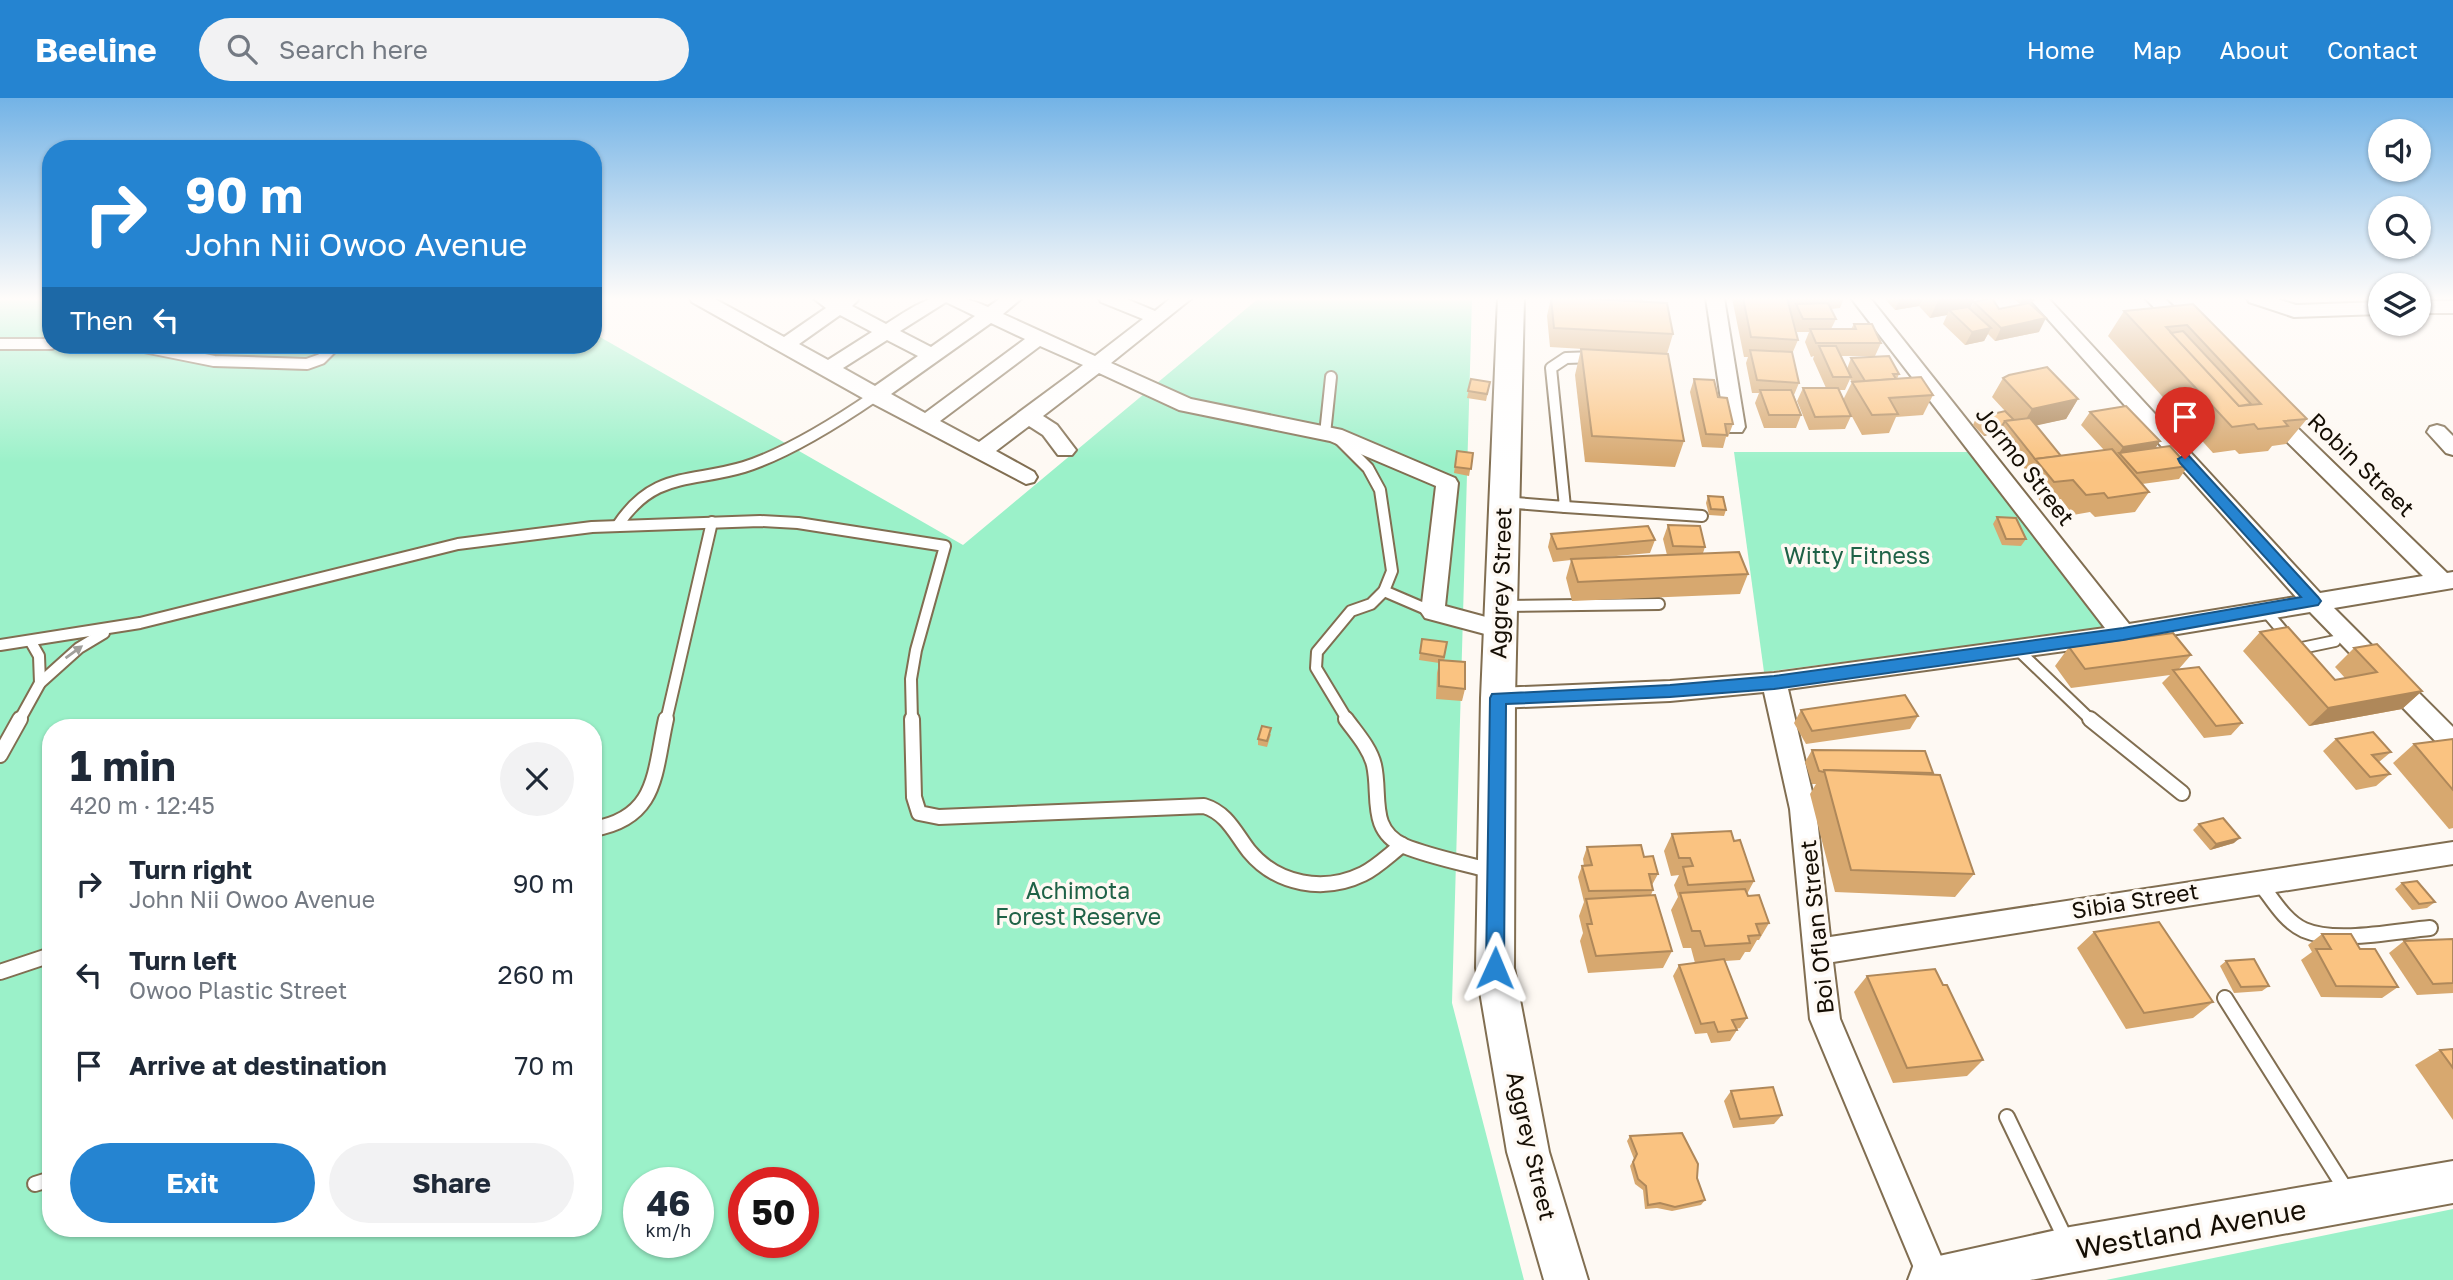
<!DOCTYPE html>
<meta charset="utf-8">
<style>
body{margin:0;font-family:"Golos Text",sans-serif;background:#f2f2f3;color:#1f2937;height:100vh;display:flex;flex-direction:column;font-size:26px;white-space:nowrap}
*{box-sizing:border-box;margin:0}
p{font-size:23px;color:#747a83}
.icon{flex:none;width:38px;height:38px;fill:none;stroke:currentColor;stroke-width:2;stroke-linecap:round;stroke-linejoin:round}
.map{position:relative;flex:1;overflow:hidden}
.sheet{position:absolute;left:42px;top:621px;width:560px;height:518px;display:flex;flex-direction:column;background:#fff;border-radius:28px;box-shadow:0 2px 5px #0004}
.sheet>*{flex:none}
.guide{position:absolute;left:42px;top:42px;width:560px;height:214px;border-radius:28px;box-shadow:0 2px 5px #0004;background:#2584d1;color:#fff;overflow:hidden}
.controls{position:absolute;left:2368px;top:21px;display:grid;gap:14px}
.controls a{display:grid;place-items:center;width:63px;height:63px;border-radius:50%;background:#fff;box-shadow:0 2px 5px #0004;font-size:35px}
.speed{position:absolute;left:623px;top:1069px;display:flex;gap:14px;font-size:35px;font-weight:700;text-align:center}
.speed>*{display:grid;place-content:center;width:91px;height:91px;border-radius:50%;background:#fff;box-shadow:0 2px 5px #0004;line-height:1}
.speed small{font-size:18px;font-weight:400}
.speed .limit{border:10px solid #d22;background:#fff;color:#111}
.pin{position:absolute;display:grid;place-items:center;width:60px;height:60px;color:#fff;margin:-72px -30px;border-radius:50% 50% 50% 0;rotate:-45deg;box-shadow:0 0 7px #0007}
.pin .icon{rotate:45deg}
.me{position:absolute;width:77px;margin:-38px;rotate:1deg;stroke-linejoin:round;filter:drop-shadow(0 0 5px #0008)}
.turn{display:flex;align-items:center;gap:24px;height:147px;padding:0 28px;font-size:32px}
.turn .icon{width:91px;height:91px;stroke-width:2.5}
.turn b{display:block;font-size:49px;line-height:60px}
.then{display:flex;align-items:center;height:66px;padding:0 28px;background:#0003;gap:14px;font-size:26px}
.round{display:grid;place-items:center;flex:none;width:74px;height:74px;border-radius:37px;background:#f2f2f3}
.summary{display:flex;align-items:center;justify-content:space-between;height:119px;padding:0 28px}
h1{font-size:42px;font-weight:700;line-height:52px}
.action{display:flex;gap:14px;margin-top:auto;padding:14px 28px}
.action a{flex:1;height:80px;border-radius:42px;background:#2584d1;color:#fff;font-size:28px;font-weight:700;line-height:80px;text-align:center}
.action a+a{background:#f2f2f3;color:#1f2937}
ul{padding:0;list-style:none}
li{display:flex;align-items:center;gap:21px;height:91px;padding:0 28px}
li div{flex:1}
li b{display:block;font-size:26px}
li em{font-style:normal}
header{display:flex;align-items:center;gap:42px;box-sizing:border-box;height:98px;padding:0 35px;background:#2584d1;color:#fff}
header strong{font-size:33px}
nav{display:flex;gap:38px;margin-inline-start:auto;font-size:24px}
.search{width:490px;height:63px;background:#f2f2f3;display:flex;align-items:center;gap:18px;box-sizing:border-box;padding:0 24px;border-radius:38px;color:#747a83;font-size:26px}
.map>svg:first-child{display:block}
.green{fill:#9bf1c9;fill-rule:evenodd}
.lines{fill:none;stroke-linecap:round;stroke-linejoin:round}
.lane-far1-casing{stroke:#816e51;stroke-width:14}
.lane-casing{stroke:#816e51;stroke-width:18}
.street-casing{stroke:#816e51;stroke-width:4}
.secondary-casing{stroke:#816e51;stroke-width:4}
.lane-far1{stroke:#fff;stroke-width:10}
.lane{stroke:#fff;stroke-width:14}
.street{fill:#fff;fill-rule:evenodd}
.secondary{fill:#fff;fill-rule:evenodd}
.wall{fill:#d7a86f;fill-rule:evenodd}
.shaded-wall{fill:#af885a}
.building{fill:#fac381;stroke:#af885a;stroke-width:2;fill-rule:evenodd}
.oneway{fill:#a19f9b}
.route{fill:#2584d1;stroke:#185688;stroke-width:2}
.labels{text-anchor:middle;stroke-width:7;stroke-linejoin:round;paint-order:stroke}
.street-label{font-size:23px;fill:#150e04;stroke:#fef9f3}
.park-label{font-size:23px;fill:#1f6247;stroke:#fef9f3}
.near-street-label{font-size:28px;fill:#150e04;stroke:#fef9f3}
</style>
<header>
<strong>Beeline</strong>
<div class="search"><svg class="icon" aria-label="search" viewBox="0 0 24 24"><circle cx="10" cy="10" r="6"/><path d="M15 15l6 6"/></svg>Search here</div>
<nav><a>Home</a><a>Map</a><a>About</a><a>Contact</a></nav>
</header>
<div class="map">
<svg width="2453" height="1182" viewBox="0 0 2453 1182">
<rect width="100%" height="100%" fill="#fef9f3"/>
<!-- green -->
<g class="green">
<path d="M0,200H51V247H593V235L963,447L1259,200H1472L1452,905L1524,1182H0ZM51,630H593V1130H51ZM639,1085H698V1144H639ZM744,1085H803V1144H744Z"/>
<path d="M1734,354H1973L2108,530L1764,574Z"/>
<path d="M2453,1111V1182H2106Z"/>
</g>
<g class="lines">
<!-- lane-far1 casing -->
<g class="lane-far1-casing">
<g id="lane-far1">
<path d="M0,246H51"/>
<path d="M134,247L214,263L307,266L321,261L335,247"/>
<path d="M1325,336L1331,279"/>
<path d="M1338,340L1368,370L1380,392L1392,473L1384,493L1371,506L1351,513L1317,554L1316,570L1348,623"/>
<path d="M1503,404L1565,409L1551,270L1566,260L1596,259"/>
<path d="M1565,409L1702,418"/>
<path d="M618,427C654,373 691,385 744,369C788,355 837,324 875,298"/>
<path d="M1384,493L1433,514"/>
<path d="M1501,508L1659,506"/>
<path d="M2264,511L2291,543"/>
<path d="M31,544L39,558L40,585"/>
<path d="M0,547L140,525L458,446L592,429L760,423L798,425L945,448L916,552L911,581L912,623"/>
<path d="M2017,551L2092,623"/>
<path d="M2297,551L2335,543"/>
<path d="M19,623L40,585L79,550L104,535"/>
<path d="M666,623L712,424"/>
</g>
</g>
<!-- lane casing -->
<g class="lane-casing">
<g id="lane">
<path d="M912,621L914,699L919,715L939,719L1204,708C1227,715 1235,735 1249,753C1277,787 1324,795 1363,776C1377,769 1389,757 1402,747"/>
<path d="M1346,621C1356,635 1370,650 1374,667C1381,697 1368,732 1404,748C1431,759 1463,765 1492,773"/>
<path d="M2090,621L2182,695"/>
<path d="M0,657L20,621"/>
<path d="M593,731C658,720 654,675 666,621"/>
<path d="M2259,784C2272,800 2284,823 2304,832C2336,846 2396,833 2430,830"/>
<path d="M0,874L51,857"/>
<path d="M2225,900L2348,1095"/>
<path d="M2007,1019L2067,1144"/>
<path d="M35,1086L51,1081"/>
</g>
</g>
<!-- street casing -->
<g class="street-casing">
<g id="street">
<path d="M690,200H713L784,239L826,210L813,200H857L858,202L852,208L886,226C925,201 941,188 988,209L1001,200H1022L1003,216L1095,258L1143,221L1101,204L1099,200H1124L1155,213L1171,200H1192L1111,265L1191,301L1342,332L1455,380L1458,385L1445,508L1508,525L1512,531L1508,537L1500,540L1425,520L1421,514L1436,388L1330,343L1179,312L1099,275L1043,318L1057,327L1076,352L1072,357H1058L1043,337L1029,328L996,353L1034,374L1037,379L1034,384L1026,386L868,303L692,204ZM946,204L975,218L931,249L900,233ZM840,217L872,234L828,262L799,246ZM991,225L1025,241L925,315L891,296ZM887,242L918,258L875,288L843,270ZM1040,248L1083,267L979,344L940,323Z"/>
<path d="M1706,200H1724L1745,329L1742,334H1728L1725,329Z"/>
<path d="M1851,200H1870L2129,526L2296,499L2029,200H2048L2320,495L2423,478L2264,321L2261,316L2264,311H2278L2447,475L2453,474V490L2334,510L2453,629V655L2444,652L2310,514L2123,545L1788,591L1816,711L1830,839L2453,744V766L1833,864L1840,921L1951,1182H1919L1810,921L1790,711L1764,594L1670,603L1498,610L1489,607L1486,600L1489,593L1498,590L1670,583L1774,575L2105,530Z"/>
<path d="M2145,200H2164L2192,227L2195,231L2192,235H2178Z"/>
<path d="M2247,200H2274L2296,207L2380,204V216L2294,219L2249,204Z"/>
<rect x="2418" y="203" width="35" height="12"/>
<path d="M2437,327L2444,329L2453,338V357L2446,355L2427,334L2430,329Z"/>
</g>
</g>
<!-- secondary casing -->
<g class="secondary-casing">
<g id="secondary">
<path d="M1498,200H1524L1515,600L1514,870L1549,1054L1588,1182H1544L1507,1054L1476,870L1481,600Z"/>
<path d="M2453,1063V1105L2030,1182H1908L1914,1166L1930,1160L2070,1129Z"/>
</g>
</g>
<!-- lane-far1 -->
<use href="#lane-far1" class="lane-far1"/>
<!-- lane -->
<use href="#lane" class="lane"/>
<!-- street -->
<use href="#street" class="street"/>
<!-- secondary -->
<use href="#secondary" class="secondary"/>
</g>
<!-- wall -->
<g class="wall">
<path d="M1549,200H1606L1605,201L1616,202V200H1641L1642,203L1673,236L1667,256L1550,249L1547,218L1550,204Z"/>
<path d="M1732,200H1844L1840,210L1831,211L1836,221L1831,231H1851L1854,226L1881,245L1875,258H1841L1847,271L1851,260L1899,276L1897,281L1933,297L1923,317L1896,319L1889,335L1862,337L1849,313L1851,318L1845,331L1809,332L1797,303L1803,290H1826L1813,261L1814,258L1811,259L1805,244L1809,234H1797L1794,225L1798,242L1792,256L1799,285L1794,297L1801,317L1796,330H1764L1755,305L1759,295H1752L1746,265L1748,259H1744ZM1850,281L1852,284L1843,302L1839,292H1845Z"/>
<path d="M1884,200H1975L1970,211L1974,204L1999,211L2039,234L1995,243L1988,236L1984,243L1965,247L1943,226L1947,217L1930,220L1919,208L1895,212Z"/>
<path d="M2013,200H2036L2034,203L2020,206Z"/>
<path d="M2193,206L2307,321L2286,346L2272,348L2268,353L2239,356L2235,352L2213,355L2108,238L2124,213Z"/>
<path d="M1581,251L1684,343L1675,369L1585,364L1575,277Z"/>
<path d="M2003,280L2078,301L2066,321L2036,327L2061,358L2104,352L2081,327L2090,314L2188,368L2179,381L2142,386L2149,394L2135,414L2095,419L2090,414L2073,417L2061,401L2041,404L2023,380L2027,374L1997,336L1998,334L1984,338L1973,327L1976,320L2005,313L1992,299Z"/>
<path d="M1471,281L1490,284L1486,303L1467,300Z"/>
<path d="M1694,281L1718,299L1733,326L1728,339H1726L1723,350L1702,349L1690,294Z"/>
<path d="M1457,353L1473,355L1469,378L1454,375Z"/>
<path d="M1708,398L1726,412L1724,418L1709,417L1706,405Z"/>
<path d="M1997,419L2026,441L2021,448L2002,447L1993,426Z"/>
<path d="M1668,427L1705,449L1703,455L1748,476L1740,496L1572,503L1566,480L1571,462L1553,464L1548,449L1551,436L1655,442L1650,455L1605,459L1667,457L1663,441Z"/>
<path d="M2260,534L2335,582L2345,580L2335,569L2354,550L2422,593L2402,611L2309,628L2243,553Z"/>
<path d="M1422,541L1447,544L1444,563L1465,591L1462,603L1436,601L1437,575L1439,565L1419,562Z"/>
<path d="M2069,549L2191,557L2178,572L2242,625L2231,637L2204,640L2162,585L2170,577L2071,590L2055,568Z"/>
<path d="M1801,612L1918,618L1910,631L1806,646L1794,625Z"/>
<path d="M1271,636L1267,649L1258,647V641Z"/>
<path d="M2336,641L2391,654L2379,664L2390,676L2376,688L2356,692L2323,653Z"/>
<path d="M2453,641V730L2449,731L2393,665L2414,646Z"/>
<path d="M1812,652L1933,675L1932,676L1974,776L1955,799L1835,794L1810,696L1816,686H1812L1805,664Z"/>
<path d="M2199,726L2234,745L2210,752L2193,732Z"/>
<path d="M1672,736L1734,743L1754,783L1747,796L1769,825L1759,842H1757L1750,854H1745L1740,862L1725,863L1747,920L1740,930L1736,931L1737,932L1730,943L1711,945L1707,935L1695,936L1673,878L1679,867L1695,865L1691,850H1683L1671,812L1678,799L1674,787L1679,777L1671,778L1664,753Z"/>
<path d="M1587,749L1644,759L1658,776L1652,787L1653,792L1651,797L1672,853L1663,870L1588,875L1580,843L1583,835L1579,818L1584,804L1578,779L1582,768H1584L1583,761Z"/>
<path d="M2402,785L2435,804L2427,810L2412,812L2395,791Z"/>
<path d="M2094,834L2213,904L2193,920L2126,931L2077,850Z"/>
<path d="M2322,836L2360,851L2398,889L2382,900L2321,899L2301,862L2312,854L2308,847Z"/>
<path d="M2453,841V895L2417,897L2389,855L2404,843Z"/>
<path d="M2226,863L2269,888L2262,893L2234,895L2220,868Z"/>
<path d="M1867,878L1943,887L1983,962L1967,978L1893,985L1854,894Z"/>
<path d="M2453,951V1022L2415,967L2440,952Z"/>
<path d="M1731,993L1782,1017L1774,1026L1733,1030L1724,1003Z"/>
<path d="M1630,1038L1697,1080L1705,1102L1701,1107L1672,1113L1657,1110L1645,1111L1643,1092L1635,1086L1630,1068L1634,1061L1627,1043Z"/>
</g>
<!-- shaded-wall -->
<g class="shaded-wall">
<path d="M1900,200H1923L1919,208L1895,212Z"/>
<path d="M1944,200H1975L1968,214L1949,212L1947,217L1930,220L1939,201Z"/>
<path d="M2023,200H2036L2034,203L2020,206Z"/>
<path d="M2046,220L2039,234L1995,243L2001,230Z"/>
<path d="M1991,230L1984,243L1965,247L1972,234Z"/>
<path d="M2078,301L2066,321L2020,331L2032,311Z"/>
<path d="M2002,328L1998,334L1984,338L1988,331Z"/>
<path d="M2160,343L2151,357L2119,355L2114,363L2123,349Z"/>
<path d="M2422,593L2402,611L2309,628L2328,610Z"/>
<path d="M2240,740L2234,745L2210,752L2216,746Z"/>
</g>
<!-- building -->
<g class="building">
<path d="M1551,200H1574L1667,205L1673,236L1554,230Z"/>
<path d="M1623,200H1641L1642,202L1624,203Z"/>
<path d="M1743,200H1787L1798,242L1751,239Z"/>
<path d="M1992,200L1999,211L2029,205L2046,220L2001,230L1974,204Z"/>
<path d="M1828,205L1836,221H1803L1796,206Z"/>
<path d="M2193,206L2307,321L2284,323L2288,328L2258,331L2254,326L2232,329L2124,213ZM2187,227L2261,306L2239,308L2166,229Z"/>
<path d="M1968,209L1991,230L1972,234L1949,212Z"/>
<path d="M1854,226H1872L1881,245H1816L1810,231H1856Z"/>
<path d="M2183,233L2251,306L2239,308L2171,235Z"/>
<path d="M1819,248H1836L1851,279H1833Z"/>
<path d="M1581,251L1668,256L1684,343L1592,338Z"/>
<path d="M1750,252L1792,254L1799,285L1757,282Z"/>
<path d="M1889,258L1899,276H1893L1896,281L1865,283L1851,260Z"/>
<path d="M2047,269L2078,301L2032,311L2003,280L2009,277Z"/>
<path d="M1921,279L1933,297L1889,300L1898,316L1872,317L1852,284Z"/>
<path d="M1471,281L1490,284L1487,296L1468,293Z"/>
<path d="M1694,281L1714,282L1718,299L1727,300L1733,326H1725L1727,337L1706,336Z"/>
<path d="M1803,290H1838L1851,318L1815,319Z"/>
<path d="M1760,292H1791L1801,317H1769Z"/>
<path d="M2126,308L2160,343L2123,349L2090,314Z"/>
<path d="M2005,313L2014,322L2005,323L2002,328L1988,331L1976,320Z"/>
<path d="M2030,320L2061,358L2035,361L2005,323Z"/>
<path d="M2170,348L2188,368L2137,375L2119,355Z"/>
<path d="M2112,351L2149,394L2108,400L2104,395L2086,397L2073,382L2054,384L2035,361Z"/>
<path d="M1457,353L1473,355L1471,371L1455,369Z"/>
<path d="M1708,398L1723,399L1726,412L1711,411Z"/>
<path d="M1997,419L2016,420L2026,441H2006Z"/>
<path d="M1668,427L1700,428L1705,449L1673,448Z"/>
<path d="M1648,428L1655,442L1557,451L1551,436Z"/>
<path d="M1739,454L1748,476L1578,484L1571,461Z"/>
<path d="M2288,529L2335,582L2377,574L2354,550L2377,546L2422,593L2328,610L2260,534Z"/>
<path d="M2173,535L2191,557L2085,571L2069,549Z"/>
<path d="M1422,541L1447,544L1444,559L1420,555Z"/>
<path d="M1439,562L1465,564V591L1439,588Z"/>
<path d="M2199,569L2242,625L2216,628L2173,572Z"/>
<path d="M1905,597L1918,618L1812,633L1801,612Z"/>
<path d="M1262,628L1271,630L1267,643L1258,641Z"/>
<path d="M2373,634L2391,654L2372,657L2390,676L2370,679L2336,641Z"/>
<path d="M2453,641V692L2414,646Z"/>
<path d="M1812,652L1925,653L1933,675L1824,672V674L1819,673Z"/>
<path d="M1824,672L1940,677L1974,776L1851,772Z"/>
<path d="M2223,720L2240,740L2216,746L2199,726Z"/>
<path d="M1731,733L1734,743L1740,742L1754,783L1688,787L1683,769L1693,768L1690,760H1679L1672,736Z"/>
<path d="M1641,747L1644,759L1653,758L1658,776H1649L1653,792L1589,793L1582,768L1592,767L1587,749Z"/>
<path d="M2417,783L2435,804L2419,806L2402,785Z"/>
<path d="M1745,791L1748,798L1759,797L1769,825L1756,826L1760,837L1748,838L1750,845L1705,848L1700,833H1692L1680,795Z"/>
<path d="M1655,797L1672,853L1596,858L1587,826H1592L1586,801Z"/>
<path d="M2159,824L2213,904L2144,915L2094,834Z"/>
<path d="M2322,836H2351L2360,851H2375L2398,889L2336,888L2316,851H2331Z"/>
<path d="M2453,841V885L2433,886L2404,843Z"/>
<path d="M1724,861L1747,920L1732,922L1737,932L1718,934L1714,924L1701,926L1679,867Z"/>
<path d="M2254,861L2269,888L2241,889L2226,863Z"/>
<path d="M1935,871L1943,887H1947L1983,962L1907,970L1867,878Z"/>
<path d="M2453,951V970L2440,952Z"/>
<path d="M1773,989L1782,1017L1740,1021L1731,993Z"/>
<path d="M1682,1035L1698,1066L1697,1080L1705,1102L1675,1109L1660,1105L1648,1107L1646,1088L1638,1081L1633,1064L1637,1056L1630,1038Z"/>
</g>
<!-- one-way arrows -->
<defs><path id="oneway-solid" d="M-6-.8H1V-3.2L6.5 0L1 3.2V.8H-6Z" transform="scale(1.75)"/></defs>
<use class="oneway" href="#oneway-solid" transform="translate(74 554) rotate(-36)"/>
<!-- sky -->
<linearGradient id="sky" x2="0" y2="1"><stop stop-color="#73b3e6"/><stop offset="0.55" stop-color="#fffcfa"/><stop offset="1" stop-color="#fffcfa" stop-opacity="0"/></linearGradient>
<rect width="2453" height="365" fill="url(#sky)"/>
<!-- route -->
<path class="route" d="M2185,357L2189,358L2318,499L2321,503L2318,507L2123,542L1774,591L1670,599L1506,606L1504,870L1502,876L1495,879L1489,876L1486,870L1490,600L1492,596L1670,587L1774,578L2123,530L2301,499L2180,365L2178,361Z"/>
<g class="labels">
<!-- street labels -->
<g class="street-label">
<text transform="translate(2361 367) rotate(44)" y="8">Robin Street</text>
<text transform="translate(2025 368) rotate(52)" y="8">Jormo Street</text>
<text transform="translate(1501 485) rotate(-88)" y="8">Aggrey Street</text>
<text transform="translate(2135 803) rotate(-9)" y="8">Sibia Street</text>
<text transform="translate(1817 829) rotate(-96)" y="8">Boi Oflan Street</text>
<text transform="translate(1531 1048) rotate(77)" y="8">Aggrey Street</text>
</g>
<!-- park labels -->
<g class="park-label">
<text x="1857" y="466">Witty Fitness</text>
<text x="1078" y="801">Achimota<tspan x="1078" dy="26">Forest Reserve</tspan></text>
</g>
<!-- near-street labels -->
<g class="near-street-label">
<text transform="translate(2191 1131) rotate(-10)" y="10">Westland Avenue</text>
</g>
</g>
</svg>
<div class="controls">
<a><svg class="icon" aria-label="sound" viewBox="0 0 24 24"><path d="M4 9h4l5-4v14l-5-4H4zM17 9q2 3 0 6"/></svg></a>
<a><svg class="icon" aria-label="search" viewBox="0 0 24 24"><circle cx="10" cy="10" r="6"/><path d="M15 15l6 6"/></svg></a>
<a><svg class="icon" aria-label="layers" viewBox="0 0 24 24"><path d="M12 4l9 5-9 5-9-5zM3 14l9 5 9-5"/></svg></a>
</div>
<div class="speed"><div>46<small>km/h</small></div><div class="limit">50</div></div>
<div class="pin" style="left:2185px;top:361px;background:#d93025"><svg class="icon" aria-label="arrive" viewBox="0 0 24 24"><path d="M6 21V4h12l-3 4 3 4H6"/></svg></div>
<svg class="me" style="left:1495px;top:870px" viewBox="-20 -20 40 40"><path d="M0-17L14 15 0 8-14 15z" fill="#2584d1" stroke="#fff" stroke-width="4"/></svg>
<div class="guide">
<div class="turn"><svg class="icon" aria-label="right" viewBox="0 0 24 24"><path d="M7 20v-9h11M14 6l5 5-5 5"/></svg><div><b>90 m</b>John Nii Owoo Avenue</div></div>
<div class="then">Then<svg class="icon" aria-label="left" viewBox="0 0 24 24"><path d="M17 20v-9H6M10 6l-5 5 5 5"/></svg></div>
</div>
<section class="sheet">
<div class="summary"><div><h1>1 min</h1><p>420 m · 12:45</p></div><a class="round"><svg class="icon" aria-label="close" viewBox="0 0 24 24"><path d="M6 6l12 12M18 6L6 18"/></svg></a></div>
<ul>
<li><svg class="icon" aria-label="right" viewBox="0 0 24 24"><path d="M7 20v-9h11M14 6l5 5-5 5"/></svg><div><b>Turn right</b><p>John Nii Owoo Avenue</p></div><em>90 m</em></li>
<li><svg class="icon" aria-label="left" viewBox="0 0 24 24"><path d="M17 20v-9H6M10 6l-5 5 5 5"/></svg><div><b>Turn left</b><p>Owoo Plastic Street</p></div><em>260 m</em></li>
<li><svg class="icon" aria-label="arrive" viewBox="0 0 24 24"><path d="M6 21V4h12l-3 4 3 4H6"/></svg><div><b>Arrive at destination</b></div><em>70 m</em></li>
</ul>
<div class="action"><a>Exit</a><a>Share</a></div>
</section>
</div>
